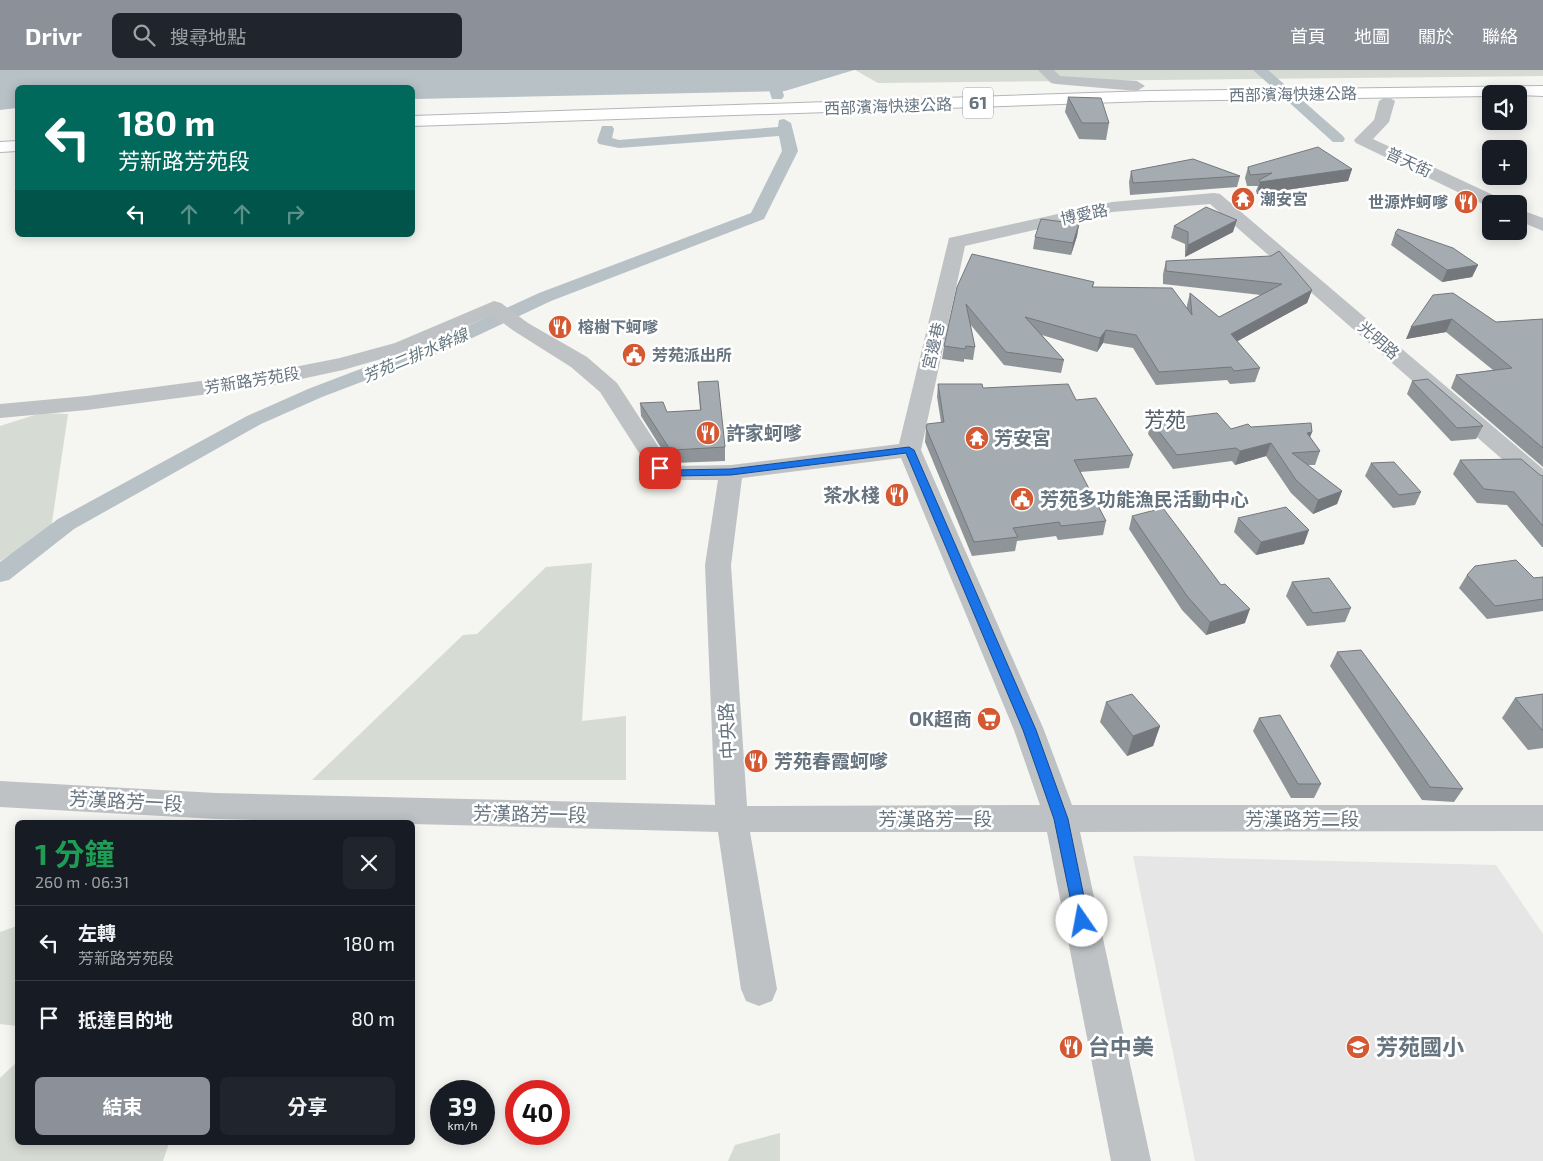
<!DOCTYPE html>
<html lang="zh-TW">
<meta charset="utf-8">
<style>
body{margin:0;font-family:"Exo 2","Noto Sans TC",sans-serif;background:#20242c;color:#f1f3f6;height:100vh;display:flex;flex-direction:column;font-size:19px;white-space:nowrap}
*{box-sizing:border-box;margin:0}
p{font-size:16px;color:#9ea1a6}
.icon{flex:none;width:28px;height:28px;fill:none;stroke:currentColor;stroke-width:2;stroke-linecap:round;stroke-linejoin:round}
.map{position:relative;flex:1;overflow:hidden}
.side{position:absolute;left:15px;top:750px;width:400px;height:325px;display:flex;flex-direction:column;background:#171b24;border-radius:8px;box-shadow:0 2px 12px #0003}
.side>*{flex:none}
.guide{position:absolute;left:15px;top:15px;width:400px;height:152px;border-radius:8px;box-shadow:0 2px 12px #0003;background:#00695c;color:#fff;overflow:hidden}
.tools{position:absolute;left:1482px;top:15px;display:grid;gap:10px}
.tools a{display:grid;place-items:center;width:45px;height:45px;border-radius:8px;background:#171b24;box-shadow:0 2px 12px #0003;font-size:25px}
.speed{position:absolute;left:430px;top:1010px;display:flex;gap:10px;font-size:25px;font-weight:700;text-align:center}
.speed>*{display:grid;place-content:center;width:65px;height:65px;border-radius:50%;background:#171b24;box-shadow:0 2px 12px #0003;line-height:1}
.speed small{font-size:12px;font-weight:400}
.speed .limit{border:8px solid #d22;background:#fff;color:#111}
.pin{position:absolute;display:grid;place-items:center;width:42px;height:42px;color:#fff;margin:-21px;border-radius:10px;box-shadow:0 2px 8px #0006}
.me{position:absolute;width:55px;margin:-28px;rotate:348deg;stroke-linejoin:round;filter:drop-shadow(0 0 4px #0008)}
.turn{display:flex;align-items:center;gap:18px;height:105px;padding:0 20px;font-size:22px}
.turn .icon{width:65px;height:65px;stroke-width:2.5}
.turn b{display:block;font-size:35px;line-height:42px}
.lanes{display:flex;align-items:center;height:48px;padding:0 20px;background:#0003;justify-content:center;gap:25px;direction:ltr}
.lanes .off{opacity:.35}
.round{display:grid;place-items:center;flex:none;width:52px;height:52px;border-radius:8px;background:#20242c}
.summary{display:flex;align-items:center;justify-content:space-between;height:85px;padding:0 20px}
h1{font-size:30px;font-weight:700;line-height:38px;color:#1e9e55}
.button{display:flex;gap:10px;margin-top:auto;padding:10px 20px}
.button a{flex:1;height:58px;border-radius:8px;background:#8c9099;color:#fff;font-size:20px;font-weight:700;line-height:58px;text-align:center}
.button a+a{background:#20242c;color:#f1f3f6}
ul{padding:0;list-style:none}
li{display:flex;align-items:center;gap:15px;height:75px;padding:0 20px;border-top:1px solid #363941}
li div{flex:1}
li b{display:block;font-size:19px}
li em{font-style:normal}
header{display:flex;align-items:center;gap:30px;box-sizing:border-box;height:70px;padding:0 25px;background:#8c9099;color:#fff}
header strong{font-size:24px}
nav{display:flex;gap:28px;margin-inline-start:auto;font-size:18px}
.search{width:350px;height:45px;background:#20242c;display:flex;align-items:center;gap:12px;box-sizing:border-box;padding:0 18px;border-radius:8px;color:#9ea1a6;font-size:19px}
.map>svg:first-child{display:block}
.built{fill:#e5e6e5}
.green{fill:#d6dbd3}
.water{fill:#b7c1c6}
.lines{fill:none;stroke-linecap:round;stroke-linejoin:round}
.canal{fill:#b7c1c6;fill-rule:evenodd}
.highway-casing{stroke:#b3b6b9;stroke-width:2}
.minor{fill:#bec2c5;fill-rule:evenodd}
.highway{fill:#fff;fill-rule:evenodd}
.wall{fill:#8e9498}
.shaded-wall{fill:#74787c}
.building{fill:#a5acb1;stroke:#74787c}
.route{fill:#1a73e8;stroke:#114b97}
.labels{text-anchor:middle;stroke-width:5;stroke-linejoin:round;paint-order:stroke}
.far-street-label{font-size:16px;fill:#667480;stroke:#fff}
.far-poi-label{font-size:16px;font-weight:bold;fill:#667480;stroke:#fff;text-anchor:start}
.far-water-label{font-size:16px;font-style:italic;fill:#62767d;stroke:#fff}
.shield{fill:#fff;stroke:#949ea6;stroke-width:1}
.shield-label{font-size:18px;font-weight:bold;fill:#667480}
.poi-label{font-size:19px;font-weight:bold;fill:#667480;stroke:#fff;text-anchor:start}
.street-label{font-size:19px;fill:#667480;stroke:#fff}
.quarter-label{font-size:21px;fill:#545e66;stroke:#fff}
.near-poi-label{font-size:22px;font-weight:bold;fill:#667480;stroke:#fff;text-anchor:start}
</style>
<header>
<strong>Drivr</strong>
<div class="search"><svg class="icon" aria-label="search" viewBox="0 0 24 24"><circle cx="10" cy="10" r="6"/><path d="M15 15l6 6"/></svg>搜尋地點</div>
<nav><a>首頁</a><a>地圖</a><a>關於</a><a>聯絡</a></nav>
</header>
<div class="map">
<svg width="1543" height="1091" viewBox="0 0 1543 1091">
<rect width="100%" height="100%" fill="#f5f5f1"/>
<!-- built -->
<path class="built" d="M1133,786L1496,795L1543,864V1091H1195Z"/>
<!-- green -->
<g class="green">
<path d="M855,0H1543V6L878,13Z"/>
<path d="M41,343L68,344L51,459L0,491V356Z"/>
<path d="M592,493L582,651L626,646V710H312L463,565L477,564L546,497Z"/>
<path d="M17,856H18L17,956L0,954V862Z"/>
<path d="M17,992L18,1072L169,1073L163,1091H0V1008Z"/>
<path d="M780,1063V1091H728L735,1075Z"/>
</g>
<!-- water -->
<path class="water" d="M0,0H854L785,21L413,29L412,18H18L17,38L0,40Z"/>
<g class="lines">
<!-- canal -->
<g class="canal">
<path d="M746,0C765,0 780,6 784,26L782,29H772L768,17Z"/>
<path d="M1253,0H1268L1343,66L1345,69L1343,72H1333Z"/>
<path d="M784,49L791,53L798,81L764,149L551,231L453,277L322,327L261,354L74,459L9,510L0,512V492L58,449L247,346L308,319L439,269L539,223L751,143L782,81L779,66L619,78L599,74L597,71L602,56H612L614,59L612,68L619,70L778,57L779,50Z"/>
</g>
<!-- highway casing -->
<g class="highway-casing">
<g id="highway">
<path d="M1543,16V26L1491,24V26L1150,31L412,56V46L1150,21Z"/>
<path d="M18,71V81L0,82V72Z"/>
</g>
</g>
<!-- minor -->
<g class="minor">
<path d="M1038,0H1054L1060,6L1137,11L1145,16L1137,21L1056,14L1051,13Z"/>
<path d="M1387,26L1395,31L1389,52L1373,69L1504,130L1507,134H1491V138L1356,73L1354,70L1374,50L1379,31Z"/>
<path d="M1214,123L1220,124L1543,399V420L1534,417L1210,134L1112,142L965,176L921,380L1044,660L1072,735H1543V761L1080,762L1151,1091H1111L1047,762H750L777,919L772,931L759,936L746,931L741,919L718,762L216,749L0,737V711L216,723L715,735L705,495L718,410H673L652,403L600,322L571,297L514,261L492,245L409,281L343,300L269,316L87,340L0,348V334L87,326L269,302L340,288L395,273L494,231L501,233L528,253L587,287L617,313L669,393L676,396L731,395L899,374L949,168L1112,132ZM901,388L1014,660L1040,735L747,736L731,495L742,408Z"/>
<path d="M1519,139L1543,148V161L1519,151Z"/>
</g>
<!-- highway -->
<use href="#highway" class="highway"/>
</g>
<!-- wall -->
<g class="wall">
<path d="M1068,27L1109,53L1106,70L1079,69L1065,42Z"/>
<path d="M1248,97L1352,99L1348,111L1257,124L1256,121L1258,116H1247L1245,108Z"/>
<path d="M1131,101L1240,106L1237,117L1130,125L1129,112Z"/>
<path d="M1079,154L1077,166L1071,185L1033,179L1035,167Z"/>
<path d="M1174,156L1233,162L1185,187V174L1171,168Z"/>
<path d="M1395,163L1478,195L1472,207L1442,212L1391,175Z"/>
<path d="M1166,191L1312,220L1307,233L1237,271L1260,298L1255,312L1230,314L1227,310L1156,315L1133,278L1103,273L1097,282L1042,265L1064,290L1061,303L1004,295L970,254L975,277L973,290L964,289V292L942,289L944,276L957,217L1094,212L1093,217L1187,238V235L1190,223L1219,247L1261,225L1163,214V204Z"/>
<path d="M1433,225L1496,252L1543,249V397L1451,318L1456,305L1493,300L1446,262L1406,269Z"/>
<path d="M1412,311L1483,356L1476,369L1451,371L1407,324Z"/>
<path d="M698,312L725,377V391L673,393L670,392L641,346L640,333L667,342L700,340Z"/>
<path d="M938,314L983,318L1076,330L1133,385L1129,398L1080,402L1106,451L1103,465L1058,470L1056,466L1017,471L1015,481L972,486L925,372L926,358L941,352L937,327Z"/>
<path d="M1151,351L1231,359L1251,357L1312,362L1310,367L1320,381L1315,395H1308L1342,421L1337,434L1313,444L1291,423L1266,386L1235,395L1232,391L1173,399L1148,364Z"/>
<path d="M1460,390L1543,406V477H1542L1507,435L1477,433L1453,404Z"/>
<path d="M1371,393L1421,422L1415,435L1393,438L1365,406Z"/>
<path d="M1132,446L1245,553L1206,565L1182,540L1129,459Z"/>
<path d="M1238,448L1304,474L1256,485L1234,462Z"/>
<path d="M1467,505L1534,508L1543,507V541L1487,549L1459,518Z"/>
<path d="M1292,512L1351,538L1345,552L1307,556L1286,526Z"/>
<path d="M1337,582L1463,719L1454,732L1422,730L1330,596Z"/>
<path d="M1543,624V678L1528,680L1502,648L1515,628Z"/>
<path d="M1106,632L1160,656L1153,676L1127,686L1100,652Z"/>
<path d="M1259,648L1321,714L1314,728H1291L1253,661Z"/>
</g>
<!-- shaded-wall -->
<g class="shaded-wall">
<path d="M1352,99L1348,111L1257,124L1260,112Z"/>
<path d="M1237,150L1233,162L1185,187L1188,175Z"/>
<path d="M1079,154L1077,166L1071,185L1073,173Z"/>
<path d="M1478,195L1472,207L1442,212L1447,200Z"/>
<path d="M1312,220L1307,233L1227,277L1231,264Z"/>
<path d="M1452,249L1446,262L1406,269L1411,257Z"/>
<path d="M1106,260L1103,273L1097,282L1100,268Z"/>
<path d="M1312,362L1307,375V363Z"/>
<path d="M1271,373L1266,386L1235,395L1240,381Z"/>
<path d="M1342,421L1337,434L1313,444L1318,430Z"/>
<path d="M1309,460L1304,474L1256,485L1261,472Z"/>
<path d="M1250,539L1245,553L1206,565L1210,552Z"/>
<path d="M1160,656L1153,676L1127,686L1133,666Z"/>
</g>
<!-- building -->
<g class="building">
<path d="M1068,27L1101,28L1109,53H1082Z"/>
<path d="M1318,77L1352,99L1260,112L1259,110L1272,103L1250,105L1248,97Z"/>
<path d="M1193,89L1240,106L1133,113L1131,101Z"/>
<path d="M1206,137L1237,150L1188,175V162L1174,156Z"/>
<path d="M1041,149L1079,154L1073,173L1035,167Z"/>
<path d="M1398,159L1453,178L1478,195L1447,200L1395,163Z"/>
<path d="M1279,181L1312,220L1231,264L1260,298L1234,301L1231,297L1159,302L1136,265L1106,260L1100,268L1025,247L1064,290L1006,282L966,234L975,277L966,276L965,279L944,276L957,217L972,184L1094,212L1092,217L1172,218L1192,245L1190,223L1219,247L1282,214L1166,201V191L1271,186Z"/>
<path d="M1453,223L1496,252L1543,249V378L1456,305L1512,298L1452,249L1411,257L1433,225Z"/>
<path d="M1428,309L1483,356L1457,358L1412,311Z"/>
<path d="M718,311L725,377L673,380L669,378L640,333L663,332L667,342L701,340L698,312Z"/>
<path d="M938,314H982L983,318L1068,314L1076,330L1096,328L1133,385L1074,390L1106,451L1061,456L1059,452L1013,458L1018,467L974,472L926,358L927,354L944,352Z"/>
<path d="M1217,343L1231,359L1248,354L1251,357L1311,353L1312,362L1307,363L1320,381L1292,383L1342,421L1318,430L1296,410L1271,373L1240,381L1236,378L1177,385L1151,351Z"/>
<path d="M1521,389L1540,405L1543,406V456L1514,422L1484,419L1460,390Z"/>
<path d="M1394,392L1421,422L1399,425L1371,393Z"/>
<path d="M1286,437L1309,460L1261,472L1238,448Z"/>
<path d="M1163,438L1221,515L1225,514L1250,539L1210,552L1187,526L1132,446Z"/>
<path d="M1516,490L1534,508L1543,507V529L1495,536L1467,505L1475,496Z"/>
<path d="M1329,508L1351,538L1313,543L1292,512Z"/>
<path d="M1361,580L1463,719L1430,717L1337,582Z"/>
<path d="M1132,624L1160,656L1133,666L1106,632Z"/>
<path d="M1543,624V660H1542L1515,628Z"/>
<path d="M1280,645L1321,714H1298L1259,648Z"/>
</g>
<!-- route -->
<path class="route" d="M909,377L914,380L1036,660L1068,749L1089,851L1087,856L1082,858L1077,856L1075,851L1054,749L1023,660L906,383L731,405L673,406L655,398L660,395L674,400L731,399Z"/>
<!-- icons -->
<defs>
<g id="temple-disc" transform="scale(1.25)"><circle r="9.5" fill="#d45932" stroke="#fff"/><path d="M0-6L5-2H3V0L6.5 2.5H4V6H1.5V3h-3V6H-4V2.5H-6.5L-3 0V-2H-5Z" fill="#fff"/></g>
<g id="restaurant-disc" transform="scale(1.25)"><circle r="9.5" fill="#d45932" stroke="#fff"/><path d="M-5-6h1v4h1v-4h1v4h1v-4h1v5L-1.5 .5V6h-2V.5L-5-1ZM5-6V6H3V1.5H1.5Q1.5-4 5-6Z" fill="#fff"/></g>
<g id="civic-disc" transform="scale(1.25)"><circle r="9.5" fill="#d45932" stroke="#fff"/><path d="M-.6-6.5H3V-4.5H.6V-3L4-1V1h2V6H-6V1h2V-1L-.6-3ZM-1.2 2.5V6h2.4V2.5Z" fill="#fff"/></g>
<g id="supermarket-disc" transform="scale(1.25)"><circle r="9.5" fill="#d45932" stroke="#fff"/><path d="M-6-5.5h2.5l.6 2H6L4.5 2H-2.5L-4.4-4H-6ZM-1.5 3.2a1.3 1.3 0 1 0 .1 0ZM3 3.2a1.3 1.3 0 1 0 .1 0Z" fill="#fff"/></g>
<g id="school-disc" transform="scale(1.25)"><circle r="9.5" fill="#d45932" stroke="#fff"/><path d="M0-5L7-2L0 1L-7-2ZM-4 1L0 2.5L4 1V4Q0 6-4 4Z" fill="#fff"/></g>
</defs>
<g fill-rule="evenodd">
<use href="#temple-disc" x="1243" y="129"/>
<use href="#restaurant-disc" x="1466" y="132"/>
<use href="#restaurant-disc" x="560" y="257"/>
<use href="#civic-disc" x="634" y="285"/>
<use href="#restaurant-disc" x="708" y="363"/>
<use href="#temple-disc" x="977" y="368"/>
<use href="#restaurant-disc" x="897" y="425"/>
<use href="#civic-disc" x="1022" y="429"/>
<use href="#supermarket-disc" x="989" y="649"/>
<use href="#restaurant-disc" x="756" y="691"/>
<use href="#restaurant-disc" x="1071" y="977"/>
<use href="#school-disc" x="1358" y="977"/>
</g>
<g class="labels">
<!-- far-street labels -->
<g class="far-street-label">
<text transform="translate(1293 24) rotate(-1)" y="6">西部濱海快速公路</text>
<text transform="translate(888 36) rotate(-2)" y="6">西部濱海快速公路</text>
<text transform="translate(1409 92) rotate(25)" y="6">普天街</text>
<text transform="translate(1084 144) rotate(-12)" y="6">博愛路</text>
<text transform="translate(1379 270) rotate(41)" y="6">光明路</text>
<text transform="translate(933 276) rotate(-77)" y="6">宮邊巷</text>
<text transform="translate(252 310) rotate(-9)" y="6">芳新路芳苑段</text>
</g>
<!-- far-poi labels -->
<g class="far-poi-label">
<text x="1260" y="135">潮安宮</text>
<text x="1448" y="138" text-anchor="end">世源炸蚵嗲</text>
<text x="578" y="263">榕樹下蚵嗲</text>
<text x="652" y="291">芳苑派出所</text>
</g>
<!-- far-water labels -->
<g class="far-water-label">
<text transform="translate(415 285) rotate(-23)" y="6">芳苑二排水幹線</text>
</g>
<!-- shield labels -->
<rect class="shield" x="963" y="17.5" width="30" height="31" rx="4"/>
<g class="shield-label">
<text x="978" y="39">61</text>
</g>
<!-- poi labels -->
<g class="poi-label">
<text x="726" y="370">許家蚵嗲</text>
<text x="994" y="375">芳安宮</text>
<text x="880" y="432" text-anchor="end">茶水棧</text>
<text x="1040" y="436">芳苑多功能漁民活動中心</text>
<text x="972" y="656" text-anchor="end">OK超商</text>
<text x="774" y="698">芳苑春霞蚵嗲</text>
</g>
<!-- street labels -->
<g class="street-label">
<text transform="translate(727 661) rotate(-93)" y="7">中央路</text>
<text transform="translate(126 731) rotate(3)" y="7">芳漢路芳一段</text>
<text transform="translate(530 744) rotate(1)" y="7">芳漢路芳一段</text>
<text x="935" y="756">芳漢路芳一段</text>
<text x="1302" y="756">芳漢路芳二段</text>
</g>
<!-- quarter labels -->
<g class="quarter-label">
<text x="1165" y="357">芳苑</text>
</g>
<!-- near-poi labels -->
<g class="near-poi-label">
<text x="1088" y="985">台中美</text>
<text x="1376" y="985">芳苑國小</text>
</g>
</g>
</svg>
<div class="tools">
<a><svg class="icon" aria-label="sound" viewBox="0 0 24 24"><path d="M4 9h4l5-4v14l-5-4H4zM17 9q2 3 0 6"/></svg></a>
<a>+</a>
<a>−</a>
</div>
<div class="speed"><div>39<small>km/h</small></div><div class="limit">40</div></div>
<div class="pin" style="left:660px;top:398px;background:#d93025"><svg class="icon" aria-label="arrive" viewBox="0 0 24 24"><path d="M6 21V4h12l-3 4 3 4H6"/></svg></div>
<svg class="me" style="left:1082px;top:851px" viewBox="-20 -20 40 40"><circle r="19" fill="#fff"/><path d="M0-13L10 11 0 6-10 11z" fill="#1a73e8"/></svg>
<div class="guide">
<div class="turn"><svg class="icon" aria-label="left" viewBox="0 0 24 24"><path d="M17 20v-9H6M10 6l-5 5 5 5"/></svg><div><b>180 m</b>芳新路芳苑段</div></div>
<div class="lanes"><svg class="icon" aria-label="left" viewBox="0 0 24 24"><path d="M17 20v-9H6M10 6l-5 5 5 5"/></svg><svg class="icon off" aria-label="ahead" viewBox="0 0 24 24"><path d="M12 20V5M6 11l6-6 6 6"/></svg><svg class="icon off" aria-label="ahead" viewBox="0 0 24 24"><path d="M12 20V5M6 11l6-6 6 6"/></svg><svg class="icon off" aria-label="right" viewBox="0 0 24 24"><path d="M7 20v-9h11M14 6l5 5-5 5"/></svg></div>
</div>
<section class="side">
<div class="summary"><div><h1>1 分鐘</h1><p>260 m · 06:31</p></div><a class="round"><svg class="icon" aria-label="close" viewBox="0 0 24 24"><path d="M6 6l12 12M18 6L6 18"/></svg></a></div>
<ul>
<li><svg class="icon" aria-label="left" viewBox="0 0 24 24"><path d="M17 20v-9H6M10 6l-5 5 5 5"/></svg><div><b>左轉</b><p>芳新路芳苑段</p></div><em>180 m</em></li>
<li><svg class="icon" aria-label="arrive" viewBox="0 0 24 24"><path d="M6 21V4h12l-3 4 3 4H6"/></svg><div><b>抵達目的地</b></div><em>80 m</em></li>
</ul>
<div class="button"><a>結束</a><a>分享</a></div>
</section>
</div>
